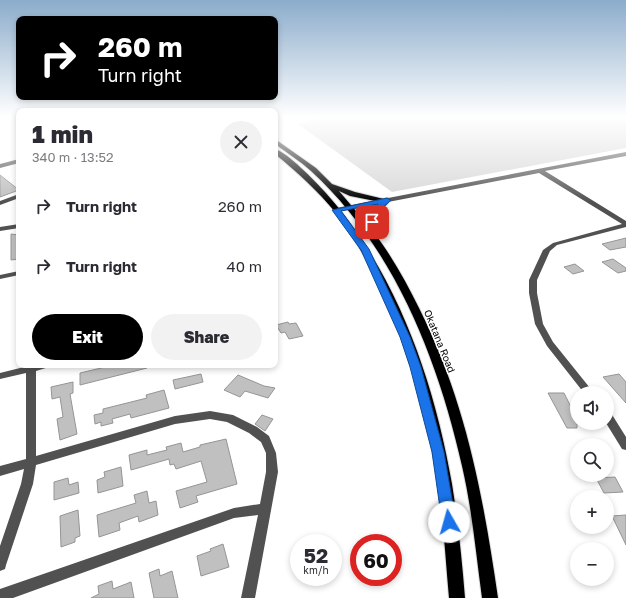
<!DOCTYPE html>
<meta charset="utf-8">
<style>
body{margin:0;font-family:"Golos Text",sans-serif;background:#f2f2f3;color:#2b2b33;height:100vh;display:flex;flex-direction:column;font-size:15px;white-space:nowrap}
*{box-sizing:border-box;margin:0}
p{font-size:13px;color:#7c7c81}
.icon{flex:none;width:22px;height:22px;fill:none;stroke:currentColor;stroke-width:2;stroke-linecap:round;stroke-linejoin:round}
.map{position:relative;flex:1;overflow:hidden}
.sheet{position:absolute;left:16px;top:108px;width:262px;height:260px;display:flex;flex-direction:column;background:#fff;border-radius:8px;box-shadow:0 2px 6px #0003}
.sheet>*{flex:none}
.guide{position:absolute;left:16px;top:16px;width:262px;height:84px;border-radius:8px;box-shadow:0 2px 6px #0003;background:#000;color:#fff;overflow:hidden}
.controls{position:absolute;left:570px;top:386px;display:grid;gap:8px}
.controls a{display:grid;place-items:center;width:44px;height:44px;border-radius:50%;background:#fff;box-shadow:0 2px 6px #0003;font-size:20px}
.speed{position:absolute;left:290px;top:534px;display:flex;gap:8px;font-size:20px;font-weight:700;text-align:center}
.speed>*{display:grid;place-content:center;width:52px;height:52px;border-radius:50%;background:#fff;box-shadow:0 2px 6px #0003;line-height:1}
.speed small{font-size:10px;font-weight:400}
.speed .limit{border:6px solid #d22;background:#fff;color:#111}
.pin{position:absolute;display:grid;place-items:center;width:34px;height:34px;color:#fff;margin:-17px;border-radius:8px;box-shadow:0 2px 6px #0006}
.me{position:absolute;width:44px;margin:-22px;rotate:353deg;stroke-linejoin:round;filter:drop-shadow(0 0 3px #0008)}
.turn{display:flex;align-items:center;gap:14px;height:84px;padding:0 16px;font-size:18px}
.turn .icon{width:52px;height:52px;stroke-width:2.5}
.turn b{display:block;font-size:28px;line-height:34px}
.round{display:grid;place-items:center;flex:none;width:42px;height:42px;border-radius:21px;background:#f2f2f3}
.headline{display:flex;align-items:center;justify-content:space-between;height:68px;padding:0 16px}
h1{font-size:24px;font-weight:800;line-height:30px}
.button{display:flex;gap:8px;margin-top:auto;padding:8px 16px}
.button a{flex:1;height:46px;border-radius:24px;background:#000;color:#fff;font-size:16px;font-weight:800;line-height:46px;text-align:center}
.button a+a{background:#f2f2f3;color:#2b2b33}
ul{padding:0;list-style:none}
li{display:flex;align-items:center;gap:12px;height:60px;padding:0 16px}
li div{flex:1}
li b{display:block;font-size:15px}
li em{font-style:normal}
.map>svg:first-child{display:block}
.green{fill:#d8d8d8}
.building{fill:#c0c0c0;stroke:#959595}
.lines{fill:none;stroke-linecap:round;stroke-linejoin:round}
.primary-casing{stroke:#dbdbdb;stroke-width:2}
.street{fill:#515151;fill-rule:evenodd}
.primary{fill:#000;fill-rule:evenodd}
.route{fill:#1a73e8;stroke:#114b97}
.labels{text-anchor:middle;stroke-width:3;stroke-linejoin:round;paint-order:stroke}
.street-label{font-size:10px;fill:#000;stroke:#fff}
</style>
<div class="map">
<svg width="626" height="598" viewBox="0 0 626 598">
<rect width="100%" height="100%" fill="#fff"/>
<!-- green -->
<path class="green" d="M318,118H626V148L392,192L298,124Z"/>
<!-- building -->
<g class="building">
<path d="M0,175L19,190L0,197Z"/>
<path d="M11,234L19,235V259L11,260Z"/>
<path d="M626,238V247L610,250L602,244Z"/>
<path d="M613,259L626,268V271L618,273L602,262Z"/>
<path d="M575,264L584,271L573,274L564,267Z"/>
<path d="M288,322L289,324L296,323L303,336L289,339L285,332L281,333L276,325Z"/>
<path d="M114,365H147V368L80,385V373Z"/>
<path d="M201,374L203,382L175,389L173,380Z"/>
<path d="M619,374L626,382V403L603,377Z"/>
<path d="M238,375L264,386L275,388L268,398L245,391L240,397L224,390Z"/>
<path d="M73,382V393L70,394L77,434L60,440L57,419L63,417L60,397L52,399L51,387Z"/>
<path d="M164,390L169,408L131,418L130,414L112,419L113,423L101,426V422L95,424L94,415L103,413V409L147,398L146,395Z"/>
<path d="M548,393H564L575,415H577V428H567Z"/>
<path d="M262,415L273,419L265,431L255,424Z"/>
<path d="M226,439L237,484L196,496L198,502L180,508L176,491L207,482L201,461L176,469L174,464L170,465L169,459L131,470L129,455L147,450V455L167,450L166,447L181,443L183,452L200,447V445Z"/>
<path d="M121,467L123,486L98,493L97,480L105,477L104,472Z"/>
<path d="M615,477L623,492L604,493L596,478Z"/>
<path d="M68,478L69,485L78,482L79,493L54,500V482Z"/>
<path d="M147,491L149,503L156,501L158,515L139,522L138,516L119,523L120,530L99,537L97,515L136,503L134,495Z"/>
<path d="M78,510L80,536L75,538V542L61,547L60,516Z"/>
<path d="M626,515V545L612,516Z"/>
<path d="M223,544L229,567L201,576L197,556L211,551L210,549Z"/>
<path d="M159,569L160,576L172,571L178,598H154L149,573Z"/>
<path d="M112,581L113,589L131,582L134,598H91L99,594L98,586Z"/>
</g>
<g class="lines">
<!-- primary casing -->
<g class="primary-casing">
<g id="primary">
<path d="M275,139L316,168L332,184L355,192L384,199L387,198L391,200L377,214L374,233C392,256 406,282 419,308C466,402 483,495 498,598H482C476,554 472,509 462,466C438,359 394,247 311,171C300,161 287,153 275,144ZM339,191L350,196L380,202L369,213L367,224Z"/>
<path d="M275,149C288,153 315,181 325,192C396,271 434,380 452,484C458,521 462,560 465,598H449C446,565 444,531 440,498C427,402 395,292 336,213C318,191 297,172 275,154Z"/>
</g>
</g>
<!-- street -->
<g class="street">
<path d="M626,152V156L545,171L626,221V227L557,245L550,251L537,280V293L543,324L553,342L594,393H584L547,346L535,324L529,293V280L543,250L553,243L622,224L539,173L336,212L333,210L336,208Z"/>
<path d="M19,159V163L0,168V164Z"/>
<path d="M19,194V198L0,205V201Z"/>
<path d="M19,224V228L0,231V227Z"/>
<path d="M19,271V275L0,279V275Z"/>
<path d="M32,365H51L49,367L36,371V456L175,416L210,411L233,415L257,427L269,436L276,453L278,472L255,598H241L258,515L234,518L13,598H0V589L234,508L260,504L266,472V453L261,442L249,433L227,422L210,419L175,424L36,465L33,484L6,565L5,569L0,571V546L21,484L24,469L0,476V466L26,459V373L0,379V373Z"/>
<path d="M607,412L611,413L626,437V450L622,449L606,423Z"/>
</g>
<!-- primary -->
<use href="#primary" class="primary"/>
</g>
<!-- sky -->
<linearGradient id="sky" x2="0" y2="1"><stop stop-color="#8baccb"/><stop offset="0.58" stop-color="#fff"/><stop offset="1" stop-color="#fff" stop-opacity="0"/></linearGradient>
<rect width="626" height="202" fill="url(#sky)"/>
<!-- route -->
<path class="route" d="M387,198L391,200L376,214L375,224L368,222L369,213L378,204L341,211L369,249L410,337L421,367L444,452L456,522L454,527L449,528L444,527L442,522L432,452L410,367L400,337L361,250L332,210Z"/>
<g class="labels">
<!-- street labels -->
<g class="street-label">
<text transform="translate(440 341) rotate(68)" y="4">Okatana Road</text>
</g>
</g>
</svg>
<div class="controls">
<a><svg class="icon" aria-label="sound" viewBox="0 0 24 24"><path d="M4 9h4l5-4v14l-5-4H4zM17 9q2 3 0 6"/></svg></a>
<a><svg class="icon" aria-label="search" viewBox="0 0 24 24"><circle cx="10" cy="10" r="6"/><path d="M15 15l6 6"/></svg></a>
<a>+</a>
<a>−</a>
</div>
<div class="speed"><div>52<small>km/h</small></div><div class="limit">60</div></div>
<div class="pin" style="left:372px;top:222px;background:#d93025"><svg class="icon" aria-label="arrive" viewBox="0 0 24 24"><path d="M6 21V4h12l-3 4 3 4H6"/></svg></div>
<svg class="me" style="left:449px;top:522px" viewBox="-20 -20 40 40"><circle r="19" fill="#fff"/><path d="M0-13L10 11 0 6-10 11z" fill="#1a73e8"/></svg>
<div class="guide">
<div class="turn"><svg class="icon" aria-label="right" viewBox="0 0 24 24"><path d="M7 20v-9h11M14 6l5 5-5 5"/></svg><div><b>260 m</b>Turn right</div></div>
</div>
<section class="sheet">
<div class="headline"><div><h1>1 min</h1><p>340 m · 13:52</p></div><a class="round"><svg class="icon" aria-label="close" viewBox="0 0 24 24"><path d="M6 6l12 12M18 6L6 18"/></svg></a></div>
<ul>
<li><svg class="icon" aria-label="right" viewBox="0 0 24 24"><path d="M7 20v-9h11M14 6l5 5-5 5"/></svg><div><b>Turn right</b></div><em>260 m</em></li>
<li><svg class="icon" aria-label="right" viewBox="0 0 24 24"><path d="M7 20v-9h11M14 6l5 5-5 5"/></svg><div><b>Turn right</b></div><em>40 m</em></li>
</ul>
<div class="button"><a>Exit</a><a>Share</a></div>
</section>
</div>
